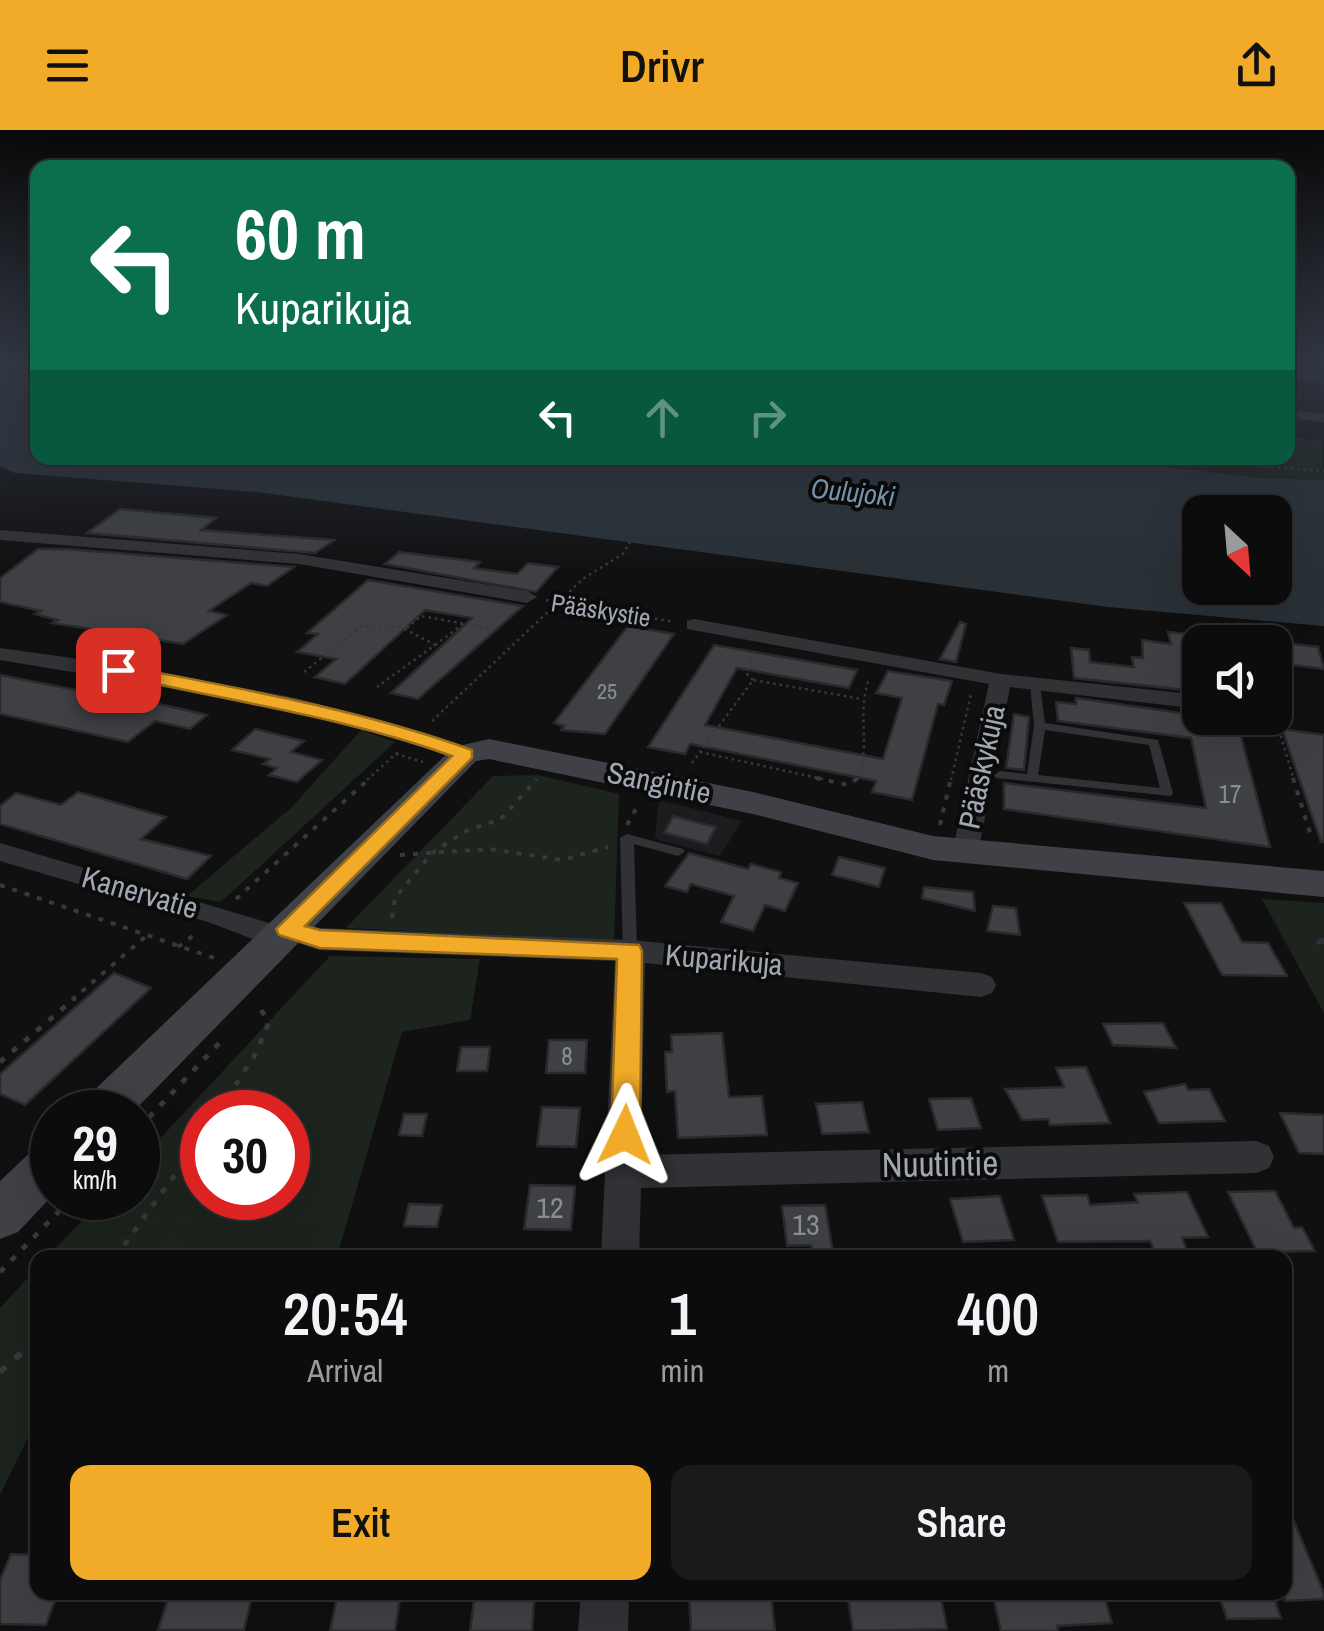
<!DOCTYPE html>
<meta charset="utf-8">
<style>
body{margin:0;font-family:"Archivo Narrow",sans-serif;background:#1a1a1b;color:#f1f3f6;height:100vh;display:flex;flex-direction:column;font-size:38px;white-space:nowrap}
*{box-sizing:border-box;margin:0}
p{font-size:32px;color:#9a9b9d}
.icon{flex:none;width:55px;height:55px;fill:none;stroke:currentColor;stroke-width:2;stroke-linecap:round;stroke-linejoin:round}
.map{position:relative;flex:1;overflow:hidden}
.details{position:absolute;left:30px;top:1120px;width:1262px;height:350px;display:flex;flex-direction:column;background:#0c0c0d;border-radius:20px;box-shadow:0 10px 40px #0002,0 0 0 2px #2c2c2e}
.details>*{flex:none}
.top-card{position:absolute;left:30px;top:30px;width:1265px;height:305px;border-radius:20px;box-shadow:0 10px 40px #0002,0 0 0 2px #2c2c2e;background:#0b6e4f;color:#fff;overflow:hidden}
.needle{width:65px;rotate:154deg}
.buttons{position:absolute;left:1182px;top:365px;display:grid;gap:20px}
.buttons a{display:grid;place-items:center;width:110px;height:110px;border-radius:20px;background:#0c0c0d;box-shadow:0 10px 40px #0002,0 0 0 2px #2c2c2e;font-size:50px}
.speed{position:absolute;left:30px;top:960px;display:flex;gap:20px;font-size:50px;font-weight:700;text-align:center}
.speed>*{display:grid;place-content:center;width:130px;height:130px;border-radius:50%;background:#0c0c0d;box-shadow:0 10px 40px #0002,0 0 0 2px #2c2c2e;line-height:1}
.speed small{font-size:25px;font-weight:400}
.speed .limit{border:15px solid #d22;background:#fff;color:#111}
.pin{position:absolute;display:grid;place-items:center;width:85px;height:85px;color:#fff;margin:-42px;border-radius:20px;box-shadow:0 5px 15px #0006}
.me{position:absolute;width:110px;margin:-55px;rotate:2deg;stroke-linejoin:round;filter:drop-shadow(0 0 8px #0008)}
.turn{display:flex;align-items:center;gap:35px;height:210px;padding:0 40px;font-size:45px}
.turn .icon{width:130px;height:130px;stroke-width:2.5}
.turn b{display:block;font-size:70px;line-height:85px}
.lanes{display:flex;align-items:center;height:95px;padding:0 40px;background:#0003;justify-content:center;gap:50px;direction:ltr}
.lanes .off{opacity:.35}
.eta{display:flex;justify-content:space-evenly;align-items:center;height:170px;text-align:center}
.eta b{font-size:60px;font-weight:600;line-height:70px}
.primary-button{display:flex;gap:20px;margin-top:auto;padding:20px 40px}
.primary-button a{flex:1;height:115px;border-radius:20px;background:#f2ab28;color:#111;font-size:40px;font-weight:600;line-height:115px;text-align:center}
.primary-button a+a{background:#1a1a1b;color:#f1f3f6}
header{display:flex;justify-content:space-between;align-items:center;height:130px;padding:0 40px;background:#f2ab28;color:#111;font-size:45px;font-weight:600}
.map>svg:first-child{display:block}
.built{fill:#1c1c1e}
.green{fill:#1c241d;fill-rule:evenodd}
.water{fill:#293137;fill-rule:evenodd}
.lines{fill:none;stroke-linecap:round;stroke-linejoin:round}
.stream{stroke:#293137;stroke-width:6}
.building{fill:#3f4044;stroke:#2a2a2d;stroke-width:2.5}
.path-far3{stroke:#37393d;stroke-width:2.5;stroke-dasharray:2.5 4;stroke-linecap:butt}
.path-far2{stroke:#37393d;stroke-width:4;stroke-dasharray:5 8;stroke-linecap:butt}
.path-far1{stroke:#37393d;stroke-width:5;stroke-dasharray:6 10;stroke-linecap:butt}
.path{stroke:#37393d;stroke-width:6;stroke-dasharray:8 12;stroke-linecap:butt}
.lane{fill:#313236;fill-rule:evenodd}
.street{fill:#313236;fill-rule:evenodd}
.secondary{fill:#3f4146;fill-rule:evenodd}
.route{fill:#f2ab28;stroke:#9d6f1a;stroke-width:2.5}
.labels{text-anchor:middle;stroke-width:8;stroke-linejoin:round;paint-order:stroke}
.far-number-label{font-size:22px;fill:#888d96}
.far-street-label{font-size:25px;fill:#a1a7b2;stroke:#0b0b0c}
.number-label{font-size:25px;fill:#888d96}
.far-water-label{font-size:28px;font-style:italic;fill:#7795ae;stroke:#0b0b0c}
.street-label{font-size:30px;fill:#a1a7b2;stroke:#0b0b0c}
.near-number-label{font-size:30px;fill:#888d96}
.near-street-label{font-size:35px;fill:#a1a7b2;stroke:#0b0b0c}
</style>
<header><svg class="icon" aria-label="menu" viewBox="0 0 24 24"><path d="M4 6h16M4 12h16M4 18h16"/></svg>Drivr<svg class="icon" aria-label="share" viewBox="0 0 24 24"><path d="M12 15V3M7 8l5-5 5 5M5 13v7h14v-7"/></svg></header>
<div class="map">
<svg width="1324" height="1501" viewBox="0 0 1324 1501">
<rect width="100%" height="100%" fill="#101011"/>
<!-- built -->
<path class="built" d="M659,670L742,691L720,726L655,709Z"/>
<!-- green -->
<g class="green">
<path d="M1288,306L1322,311L1324,350L1262,348L1087,328H1288Z"/>
<path d="M361,600L395,612L221,772L187,766L292,677Z"/>
<path d="M538,645L619,664L614,810L346,798L493,646Z"/>
<path d="M1262,769L1324,773V883Z"/>
<path d="M330,826L480,829L470,890L402,902L337,1127H47L104,1068H138V1032ZM288,982V1068H202V982Z"/>
<path d="M37,1138V1289L0,1365V1178Z"/>
</g>
<!-- water -->
<path class="water" d="M0,231H37L38,328H1087L1262,348L1324,350V496L1108,477L257,362L15,343L0,336ZM1200,382H1275V458H1200Z"/>
<g class="lines">
<!-- stream -->
<path class="stream" d="M1319,812L1324,811"/>
</g>
<!-- building -->
<g class="building">
<path d="M120,379L216,388L201,400L334,410L315,423L87,403Z"/>
<path d="M38,419H66L294,437L267,456L251,453L209,481L227,485L183,514L52,493L58,490L35,484L41,481L0,472V448Z"/>
<path d="M399,422L480,432L474,438L517,444L528,433L558,437L536,462L385,434Z"/>
<path d="M368,450L523,476L418,569L391,563L472,488L425,480L345,554L315,547L336,529L297,522L318,504L307,503Z"/>
<path d="M960,492L966,494L956,532L940,529Z"/>
<path d="M628,496L674,504L605,604L561,600L564,596L554,593Z"/>
<path d="M1168,502L1200,505V524L1183,521L1195,561L1074,548L1071,518L1089,520L1090,532L1134,537L1132,527L1143,528L1142,510L1171,514Z"/>
<path d="M1275,512L1318,517L1324,539L1275,533Z"/>
<path d="M714,515L857,540L849,558L737,538L705,595L883,629L902,568L876,563L888,541L952,551L944,575L938,574L912,670L872,662L876,651L690,614L685,624L648,617Z"/>
<path d="M0,545L81,561L85,557L207,585L190,599L155,591L128,612L0,584Z"/>
<path d="M1076,568L1237,591L1270,717L1004,679V653L1206,678L1191,608L1058,591L1056,572L1076,574Z"/>
<path d="M1014,584L1029,587L1024,640L1006,638Z"/>
<path d="M255,599L304,611L291,622L322,630L297,652L269,645L277,638L263,634L270,629L232,620Z"/>
<path d="M1282,599L1324,605V712H1321Z"/>
<path d="M78,662L166,687L141,709L211,726L187,749L0,694V676L16,663L61,675Z"/>
<path d="M673,686L716,697L707,714L664,703Z"/>
<path d="M689,723L748,739L751,734L781,742L779,748L798,753L785,781L765,775L753,801L721,792L734,766L691,754L687,762L665,756Z"/>
<path d="M839,727L885,738L879,757L832,745Z"/>
<path d="M924,757L973,762L975,781L922,768Z"/>
<path d="M1184,773H1221L1242,812L1268,813L1287,846L1222,845Z"/>
<path d="M993,776L1016,778L1020,805L987,801Z"/>
<path d="M114,843L151,858L25,975L0,964V944Z"/>
<path d="M1163,893L1176,918L1113,915L1103,894Z"/>
<path d="M722,903L729,967L762,966L767,1005L678,1008L675,961L667,962L665,922H672L671,905Z"/>
<path d="M549,910H587L585,943H546Z"/>
<path d="M461,917H490L487,941H457Z"/>
<path d="M1086,937L1110,993L1050,995L1048,989L1022,990L1005,959L1064,957L1056,938Z"/>
<path d="M1185,954L1188,960L1209,959L1225,991L1159,993L1144,962Z"/>
<path d="M971,968L981,998L938,1000L929,969Z"/>
<path d="M862,972L869,1002L822,1004L816,974Z"/>
<path d="M542,977L580,978L576,1017L537,1016Z"/>
<path d="M1280,983L1324,985V1024L1299,1023Z"/>
<path d="M404,984H427L422,1006L399,1005Z"/>
<path d="M530,1055L575,1056L571,1100L524,1099Z"/>
<path d="M1275,1061L1294,1098L1302,1097L1315,1121L1257,1122L1228,1062Z"/>
<path d="M1187,1062L1208,1107L1182,1108L1190,1128H1157L1150,1111L1058,1112L1042,1066L1087,1065L1090,1075L1138,1072L1134,1064Z"/>
<path d="M1000,1066L1014,1110L963,1112L950,1069Z"/>
<path d="M409,1074L442,1075L437,1097L404,1096Z"/>
<path d="M825,1075L834,1128H813L811,1115L787,1116L782,1076Z"/>
<path d="M1285,1370L1324,1463V1469L1285,1471Z"/>
<path d="M11,1424L38,1425V1462H58L46,1495L0,1494V1450Z"/>
<path d="M170,1462H253L244,1500H158Z"/>
<path d="M338,1462H401L395,1501H330Z"/>
<path d="M475,1462H535L532,1501H470Z"/>
<path d="M689,1462H771L775,1501H691Z"/>
<path d="M847,1462H940L947,1499L853,1501Z"/>
<path d="M992,1462H1103L1112,1493L1057,1496L1058,1501H1001Z"/>
<path d="M1218,1462H1272L1281,1488L1227,1489Z"/>
</g>
<g class="lines">
<!-- path-far3 -->
<g class="path-far3">
<path d="M1148,328L1324,341"/>
<path d="M546,470L674,492"/>
<path d="M407,498L421,486L489,498"/>
<path d="M435,515L463,494"/>
<path d="M304,542L362,496L401,497L435,515L377,557"/>
<path d="M753,550L746,543L755,521"/>
<path d="M1275,587L1294,650"/>
<path d="M432,591L584,448L623,424L630,412"/>
<path d="M700,622L827,650"/>
<path d="M396,624L423,632"/>
<path d="M692,633L753,550L862,569"/>
<path d="M367,650L399,621"/>
<path d="M857,650C872,611 856,586 869,549"/>
<path d="M951,650L971,564"/>
</g>
<!-- path-far2 -->
<g class="path-far2">
<path d="M816,648L848,655L858,648"/>
<path d="M1293,648L1311,706"/>
<path d="M627,695L639,673"/>
<path d="M940,695L951,648"/>
<path d="M400,725L489,719L562,730L608,717"/>
<path d="M0,755L214,828"/>
<path d="M236,769L370,648"/>
<path d="M392,788L395,768L432,723L466,701L501,689L537,649"/>
<path d="M178,817L198,802"/>
<path d="M72,870L146,806"/>
</g>
<!-- path-far1 -->
<g class="path-far1">
<path d="M0,932L75,868"/>
<path d="M218,982L255,925L269,892L257,874"/>
<path d="M138,999L225,907"/>
<path d="M115,1128L202,1007"/>
<path d="M0,1142L72,1068"/>
</g>
<!-- path -->
<path class="path" d="M0,1242L38,1208"/>
<!-- lane -->
<g class="lane">
<path d="M1035,551L1040,554L1045,593L1158,610L1173,663L1171,666L996,648L994,645L1000,641L1027,644L1034,596L1030,554ZM1045,600L1149,615L1160,658L1038,645Z"/>
<path d="M627,704L683,719L685,722L678,726L634,714L637,821L635,825H625L623,821L620,708Z"/>
</g>
<!-- street -->
<g class="street">
<path d="M1288,241L1324,245V253L1288,249Z"/>
<path d="M1288,280L1324,284V292L1288,288Z"/>
<path d="M0,400L299,424L527,461L537,467L527,473L299,434L0,410Z"/>
<path d="M694,489L1001,544L1200,565V579L1010,557L978,723L965,732L952,723L989,554L687,499V491Z"/>
<path d="M0,518L122,535L296,568L432,605L477,624L465,631L373,601L252,572L0,530Z"/>
<path d="M0,713L276,795L288,789L320,798L630,810L981,843L992,847L996,855L992,863L981,867L645,833L641,1025L1256,1011L1269,1016L1274,1027L1269,1038L1256,1043L641,1058L639,1128H601L615,831L319,820L292,811L279,819L208,792L0,731Z"/>
<path d="M581,1462H629L628,1501H578Z"/>
</g>
<!-- secondary -->
<g class="secondary">
<path d="M489,609L753,662L933,706L1324,741V767L933,730L753,684L489,629L476,631L133,982H80L86,968L454,617Z"/>
<path d="M52,1011V1066L18,1102L0,1109V1051L35,1018Z"/>
</g>
</g>
<!-- sky -->
<linearGradient id="sky" x2="0" y2="1"><stop stop-color="#090909"/><stop offset="0.52" stop-color="#313743"/><stop offset="1" stop-color="#313743" stop-opacity="0"/></linearGradient>
<rect width="1324" height="441" fill="url(#sky)"/>
<!-- route -->
<path class="route" d="M118,535C237,558 358,579 472,620V628L305,796L320,800L639,815L642,821L640,1005L636,1014L625,1017L615,1014L611,1005L617,829L320,818L279,805L276,799L452,626C342,586 226,571 112,544L109,540Z"/>
<g class="labels">
<!-- far-number labels -->
<g class="far-number-label">
<text x="607" y="569">25</text>
</g>
<!-- far-street labels -->
<g class="far-street-label">
<text transform="translate(601 480) rotate(9)" y="9">Pääskystie</text>
</g>
<!-- number labels -->
<g class="number-label">
<text x="1230" y="673">17</text>
<text x="567" y="935">8</text>
</g>
<!-- far-water labels -->
<g class="far-water-label">
<text transform="translate(853 362) rotate(6)" y="10">Oulujoki</text>
</g>
<!-- street labels -->
<g class="street-label">
<text transform="translate(982 637) rotate(-78)" y="10">Pääskykuja</text>
<text transform="translate(659 653) rotate(12)" y="10">Sangintie</text>
<text transform="translate(140 763) rotate(16)" y="10">Kanervatie</text>
<text transform="translate(724 830) rotate(5)" y="10">Kuparikuja</text>
</g>
<!-- near-number labels -->
<g class="near-number-label">
<text x="550" y="1088">12</text>
<text x="806" y="1105">13</text>
</g>
<!-- near-street labels -->
<g class="near-street-label">
<text transform="translate(940 1034) rotate(-1)" y="12">Nuutintie</text>
</g>
</g>
</svg>
<div class="buttons">
<a><svg class="needle" viewBox="-14 -14 28 28"><path d="M0-13l5 13h-10z" fill="#e53935"/><path d="M0 13l5-13h-10z" fill="#9a9b9d"/></svg></a>
<a><svg class="icon" aria-label="sound" viewBox="0 0 24 24"><path d="M4 9h4l5-4v14l-5-4H4zM17 9q2 3 0 6"/></svg></a>
</div>
<div class="speed"><div>29<small>km/h</small></div><div class="limit">30</div></div>
<div class="pin" style="left:118px;top:540px;background:#d93025"><svg class="icon" aria-label="arrive" viewBox="0 0 24 24"><path d="M6 21V4h12l-3 4 3 4H6"/></svg></div>
<svg class="me" style="left:625px;top:1005px" viewBox="-20 -20 40 40"><path d="M0-17L14 15 0 8-14 15z" fill="#f2ab28" stroke="#fff" stroke-width="4"/></svg>
<div class="top-card">
<div class="turn"><svg class="icon" aria-label="left" viewBox="0 0 24 24"><path d="M17 20v-9H6M10 6l-5 5 5 5"/></svg><div><b>60 m</b>Kuparikuja</div></div>
<div class="lanes"><svg class="icon" aria-label="left" viewBox="0 0 24 24"><path d="M17 20v-9H6M10 6l-5 5 5 5"/></svg><svg class="icon off" aria-label="ahead" viewBox="0 0 24 24"><path d="M12 20V5M6 11l6-6 6 6"/></svg><svg class="icon off" aria-label="right" viewBox="0 0 24 24"><path d="M7 20v-9h11M14 6l5 5-5 5"/></svg></div>
</div>
<section class="details">
<div class="eta">
<div><b>20:54</b><p>Arrival</p></div>
<div><b>1</b><p>min</p></div>
<div><b>400</b><p>m</p></div>
</div>
<div class="primary-button"><a>Exit</a><a>Share</a></div>
</section>
</div>
